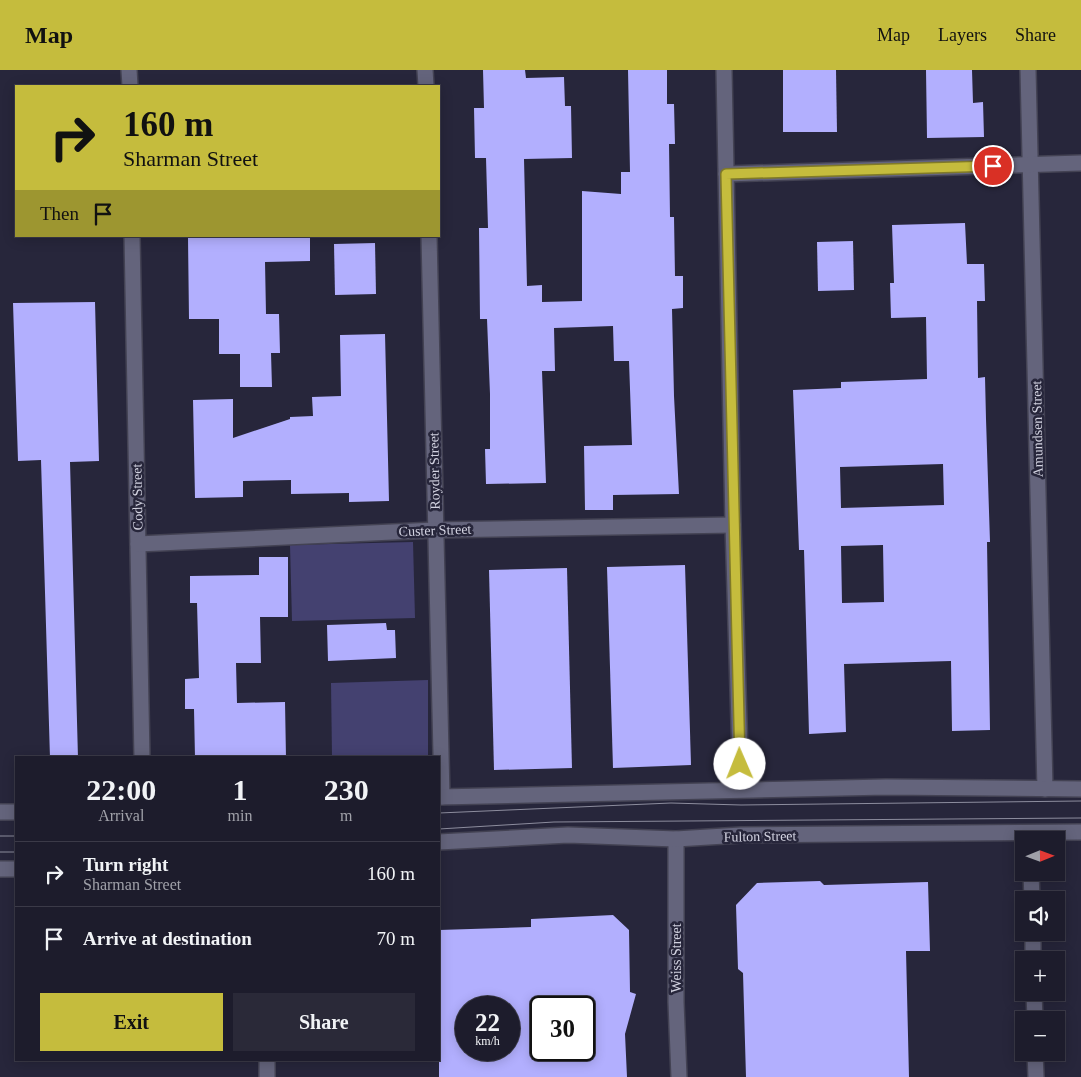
<!DOCTYPE html>
<meta charset="utf-8">
<style>
body{margin:0;font-family:Georgia,serif;background:#2a2938;color:#f1f3f6;height:100vh;display:flex;flex-direction:column;font-size:19px;white-space:nowrap}
*{box-sizing:border-box;margin:0}
p{font-size:16px;color:#a0a1a9}
.icon{flex:none;width:28px;height:28px;fill:none;stroke:currentColor;stroke-width:2;stroke-linecap:round;stroke-linejoin:round}
.map{position:relative;flex:1;overflow:hidden}
.sheet{position:absolute;left:15px;top:686px;width:425px;height:305px;display:flex;flex-direction:column;background:#1d1c2c;border-radius:0px;box-shadow:0 2px 12px #0003,0 0 0 1px #3b3a48}
.sheet>*{flex:none}
.top-card{position:absolute;left:15px;top:15px;width:425px;height:152px;border-radius:0px;box-shadow:0 2px 12px #0003,0 0 0 1px #3b3a48;background:#c5bc3d;color:#111;overflow:hidden}
.needle{width:32px;rotate:89deg}
.fabs{position:absolute;left:1015px;top:761px;display:grid;gap:10px}
.fabs a{display:grid;place-items:center;width:50px;height:50px;border-radius:0px;background:#1d1c2c;box-shadow:0 2px 12px #0003,0 0 0 1px #3b3a48;font-size:25px}
.speed{position:absolute;left:455px;top:926px;display:flex;gap:10px;font-size:25px;font-weight:700;text-align:center}
.speed>*{display:grid;place-content:center;width:65px;height:65px;border-radius:50%;background:#1d1c2c;box-shadow:0 2px 12px #0003,0 0 0 1px #3b3a48;line-height:1}
.speed small{font-size:12px;font-weight:400}
.speed .limit{border:2px solid #111;border-radius:8px;background:#fff;color:#111}
.pin{position:absolute;display:grid;place-items:center;width:42px;height:42px;color:#fff;margin:-21px;border:2px solid #fff;border-radius:50%;box-shadow:0 1px 5px #0007}
.me{position:absolute;width:55px;margin:-28px;rotate:359deg;stroke-linejoin:round;filter:drop-shadow(0 0 4px #0008)}
.turn{display:flex;align-items:center;gap:18px;height:105px;padding:0 25px;font-size:22px}
.turn .icon{width:65px;height:65px;stroke-width:2.5}
.turn b{display:block;font-size:35px;line-height:42px}
.then{display:flex;align-items:center;height:48px;padding:0 25px;background:#0003;gap:10px;font-size:19px}
.eta{display:flex;justify-content:space-evenly;align-items:center;height:85px;text-align:center}
.eta b{font-size:30px;font-weight:800;line-height:35px}
.action{display:flex;gap:10px;margin-top:auto;padding:10px 25px}
.action a{flex:1;height:58px;border-radius:0px;background:#c5bc3d;color:#111;font-size:20px;font-weight:800;line-height:58px;text-align:center}
.action a+a{background:#2a2938;color:#f1f3f6}
ul{padding:0;list-style:none}
li{display:flex;align-items:center;gap:15px;height:65px;padding:0 25px;border-top:1px solid #3b3a48}
li div{flex:1}
li b{display:block;font-size:19px}
li em{font-style:normal}
header{display:flex;align-items:center;gap:30px;box-sizing:border-box;height:70px;padding:0 25px;background:#c5bc3d;color:#111}
header strong{font-size:24px}
nav{display:flex;gap:28px;margin-inline-start:auto;font-size:18px}
.map>svg:first-child{display:block}
.green{fill:#444170}
.building{fill:#b2affe;fill-rule:evenodd}
.lines{fill:none;stroke-linecap:round;stroke-linejoin:round}
.street-casing{stroke:#434253;stroke-width:18}
.secondary-casing{stroke:#434253;stroke-width:18}
.street{stroke:#64647c;stroke-width:15}
.secondary{stroke:#64647c;stroke-width:15}
.tram{stroke:#8d8d9e;stroke-width:1}
.route-casing{stroke:#807a28;stroke-width:12}
.route{stroke:#c5bc3d;stroke-width:9}
.labels{text-anchor:middle;stroke-width:5;stroke-linejoin:round;paint-order:stroke}
.street-label{font-size:14px;fill:#d3d3e1;stroke:#27263b}
</style>
<header>
<strong>Map</strong>
<nav><a>Map</a><a>Layers</a><a>Share</a></nav>
</header>
<div class="map">
<svg width="1081" height="1007" viewBox="0 0 1081 1007">
<rect width="100%" height="100%" fill="#27263b"/>
<!-- green -->
<g class="green">
<path d="M413,472L415,548L292,551L290,475Z"/>
<path d="M428,610V687H332L331,613Z"/>
</g>
<!-- building -->
<g class="building">
<path d="M483,0H525L526,8L564,7L565,36H571L572,88L524,89L527,216L542,215V232L582,231V121L621,124V102H630L628,0H667V34H674L675,74H669L670,147H674L675,206H683V238L672,239L674,326L679,424L613,425V440H585L584,376L632,375L629,291H614L613,256L554,258L555,301H542L546,413L486,414L485,379H490V324L487,249H480L479,158H488L486,88H475L474,38H484Z"/>
<path d="M783,0H836L837,62H783Z"/>
<path d="M926,0H972L973,33L983,32L984,67L927,68Z"/>
<path d="M965,153L967,194H984L985,231H977L978,308L985,307L986,349L990,472H987L990,660L952,661L951,591L844,594L846,662L809,664L804,480H799L793,320L841,318V312L927,309L926,247L891,248L890,213H894L892,155ZM943,394L944,435L841,438L840,397ZM883,475L884,532L842,533L841,476Z"/>
<path d="M310,166V191L265,192L266,244H279L280,283H271L272,317H240V284H219V249H189L188,168Z"/>
<path d="M853,171L854,220L818,221L817,172Z"/>
<path d="M375,173L376,224L335,225L334,174Z"/>
<path d="M95,232L99,391L70,392L78,688H50L41,390L18,391L13,233Z"/>
<path d="M385,264L389,431L349,432V423L291,424V410L243,411V427L195,428L193,330L233,329V368L290,349V347L313,346L312,327L341,326L340,265Z"/>
<path d="M259,487H288V547H260L261,593H236L237,633L285,632L286,688H195L194,639H185V609L199,608L197,533H190V506L259,505Z"/>
<path d="M685,495L691,695L613,698L607,497Z"/>
<path d="M567,498L572,698L494,700L489,500Z"/>
<path d="M386,553L387,560H395L396,588L328,591L327,555Z"/>
<path d="M820,811L824,815L928,812L930,881H906L909,1007H746L743,903L738,899L736,835L757,813Z"/>
<path d="M613,845L629,860L630,922L636,924L625,964L627,1007H439V860L531,857V849ZM466,938H509V980H466ZM541,938H584V980H541Z"/>
</g>
<g class="lines">
<!-- street casing -->
<g class="street-casing">
<g id="street">
<path d="M129,0L130,16"/>
<path d="M425,0L426,16"/>
<path d="M724,0L733,455L741,719"/>
<path d="M1028,0L1045,719"/>
<path d="M726,104L1081,93"/>
<path d="M132,166L142,688"/>
<path d="M429,166L442,727"/>
<path d="M138,474L435,460L733,455"/>
<path d="M676,769V932L679,1007"/>
<path d="M1031,802L1032,830"/>
<path d="M1033,862V890"/>
<path d="M1034,922L1035,950"/>
<path d="M1035,982L1036,1007"/>
<path d="M267,990V1007"/>
</g>
</g>
<!-- secondary casing -->
<g class="secondary-casing">
<g id="secondary">
<path d="M439,727L886,717L1081,719"/>
<path d="M0,742H16"/>
<path d="M439,772L568,765L676,769L741,765L1081,762"/>
<path d="M0,799H16"/>
</g>
</g>
<!-- street -->
<use href="#street" class="street"/>
<!-- secondary -->
<use href="#secondary" class="secondary"/>
<!-- tram -->
<g class="tram">
<path d="M439,743L671,733L741,735L1081,731"/>
<path d="M439,759L554,752L1081,748"/>
<path d="M0,766H16"/>
<path d="M0,782H16"/>
</g>
</g>
<g class="lines">
<!-- route casing -->
<g class="route-casing">
<path id="route" d="M740,694L726,104L993,96"/>
</g>
<!-- route -->
<use href="#route" class="route"/>
</g>
<g class="labels">
<!-- street labels -->
<g class="street-label">
<text transform="translate(1037 359) rotate(-91)" y="5">Amundsen Street</text>
<text transform="translate(434 401) rotate(-91)" y="5">Royder Street</text>
<text transform="translate(137 427) rotate(-91)" y="5">Cody Street</text>
<text transform="translate(435 460) rotate(-2)" y="5">Custer Street</text>
<text transform="translate(760 766) rotate(-1)" y="5">Fulton Street</text>
<text transform="translate(676 888) rotate(-90)" y="5">Weiss Street</text>
</g>
</g>
</svg>
<div class="fabs">
<a><svg class="needle" viewBox="-14 -14 28 28"><path d="M0-13l5 13h-10z" fill="#e53935"/><path d="M0 13l5-13h-10z" fill="#a0a1a9"/></svg></a>
<a><svg class="icon" aria-label="sound" viewBox="0 0 24 24"><path d="M4 9h4l5-4v14l-5-4H4zM17 9q2 3 0 6"/></svg></a>
<a>+</a>
<a>−</a>
</div>
<div class="speed"><div>22<small>km/h</small></div><div class="limit">30</div></div>
<div class="pin" style="left:993px;top:96px;background:#d93025"><svg class="icon" aria-label="arrive" viewBox="0 0 24 24"><path d="M6 21V4h12l-3 4 3 4H6"/></svg></div>
<svg class="me" style="left:740px;top:694px" viewBox="-20 -20 40 40"><circle r="19" fill="#fff"/><path d="M0-13L10 11 0 6-10 11z" fill="#c5bc3d"/></svg>
<div class="top-card">
<div class="turn"><svg class="icon" aria-label="right" viewBox="0 0 24 24"><path d="M7 20v-9h11M14 6l5 5-5 5"/></svg><div><b>160 m</b>Sharman Street</div></div>
<div class="then">Then<svg class="icon" aria-label="arrive" viewBox="0 0 24 24"><path d="M6 21V4h12l-3 4 3 4H6"/></svg></div>
</div>
<section class="sheet">
<div class="eta">
<div><b>22:00</b><p>Arrival</p></div>
<div><b>1</b><p>min</p></div>
<div><b>230</b><p>m</p></div>
</div>
<ul>
<li><svg class="icon" aria-label="right" viewBox="0 0 24 24"><path d="M7 20v-9h11M14 6l5 5-5 5"/></svg><div><b>Turn right</b><p>Sharman Street</p></div><em>160 m</em></li>
<li><svg class="icon" aria-label="arrive" viewBox="0 0 24 24"><path d="M6 21V4h12l-3 4 3 4H6"/></svg><div><b>Arrive at destination</b></div><em>70 m</em></li>
</ul>
<div class="action"><a>Exit</a><a>Share</a></div>
</section>
</div>
